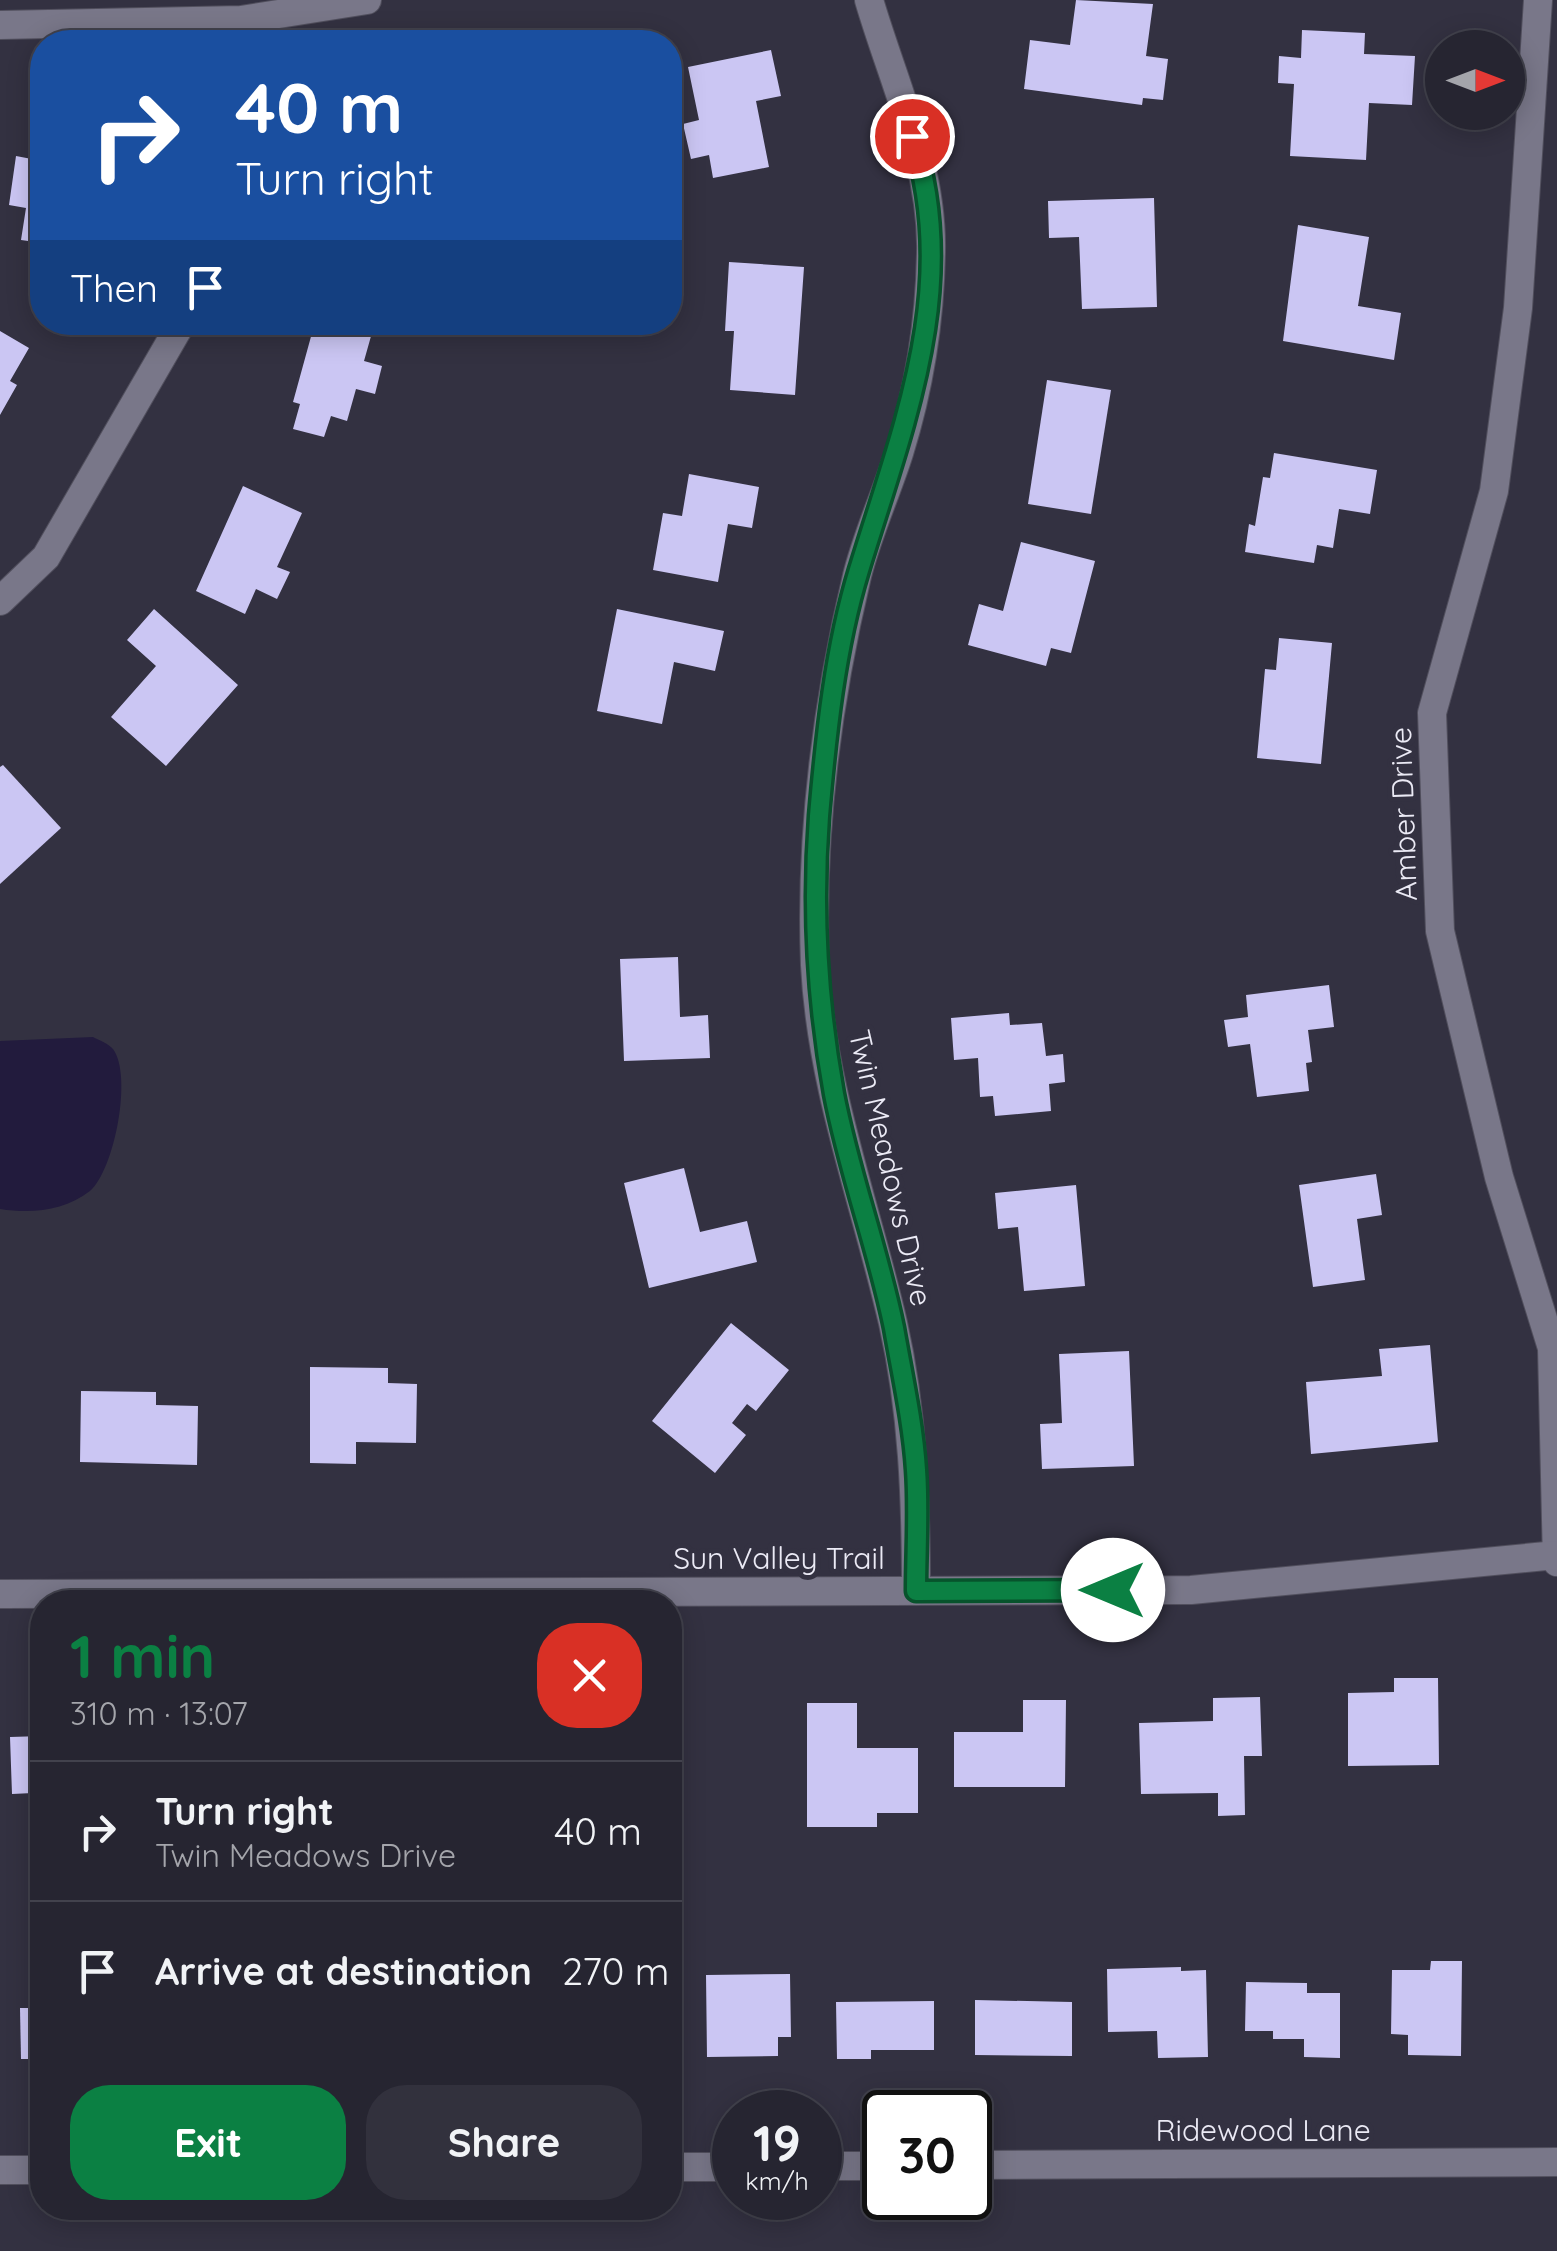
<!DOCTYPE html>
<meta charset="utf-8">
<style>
body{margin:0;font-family:Quicksand,sans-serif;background:#32313d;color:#f1f3f6;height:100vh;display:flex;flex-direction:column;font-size:38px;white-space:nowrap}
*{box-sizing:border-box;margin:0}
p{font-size:32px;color:#a4a5ab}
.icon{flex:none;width:55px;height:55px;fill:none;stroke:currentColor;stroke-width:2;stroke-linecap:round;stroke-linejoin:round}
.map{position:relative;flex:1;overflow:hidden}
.panel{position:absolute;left:30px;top:1590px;width:652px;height:630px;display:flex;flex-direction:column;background:#262531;border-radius:40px;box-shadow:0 5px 25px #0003,0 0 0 2px #42424d}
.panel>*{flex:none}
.banner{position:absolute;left:30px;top:30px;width:652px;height:305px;border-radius:40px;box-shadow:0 5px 25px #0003,0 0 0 2px #42424d;background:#1a4fa0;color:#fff;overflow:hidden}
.needle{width:65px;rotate:90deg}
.buttons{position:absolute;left:1425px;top:30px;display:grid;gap:20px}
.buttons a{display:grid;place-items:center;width:100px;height:100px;border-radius:50%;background:#262531;box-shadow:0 5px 25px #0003,0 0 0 2px #42424d;font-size:50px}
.speed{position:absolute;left:712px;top:2090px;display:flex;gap:20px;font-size:50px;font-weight:700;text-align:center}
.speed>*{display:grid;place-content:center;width:130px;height:130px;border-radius:50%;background:#262531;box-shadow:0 5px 25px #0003,0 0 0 2px #42424d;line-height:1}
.speed small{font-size:25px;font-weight:400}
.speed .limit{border:5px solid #111;border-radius:15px;background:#fff;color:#111}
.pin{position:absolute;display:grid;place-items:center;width:85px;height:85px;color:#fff;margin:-42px;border:5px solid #fff;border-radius:50%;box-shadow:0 2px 10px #0007}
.me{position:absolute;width:110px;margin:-55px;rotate:270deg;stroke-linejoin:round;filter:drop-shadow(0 0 8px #0008)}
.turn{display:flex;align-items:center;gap:35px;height:210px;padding:0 40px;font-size:45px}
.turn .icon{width:130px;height:130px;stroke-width:2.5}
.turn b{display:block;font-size:70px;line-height:85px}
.then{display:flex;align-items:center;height:95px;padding:0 40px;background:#0003;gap:20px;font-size:38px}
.round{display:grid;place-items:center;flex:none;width:105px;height:105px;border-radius:40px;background:#32313d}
.headline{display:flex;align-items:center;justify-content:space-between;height:170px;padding:0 40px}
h1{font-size:60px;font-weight:800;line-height:75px;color:#0b8043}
.action{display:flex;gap:20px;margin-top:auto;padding:20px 40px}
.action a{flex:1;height:115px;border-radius:40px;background:#0b8043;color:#fff;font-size:40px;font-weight:800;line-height:115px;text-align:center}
.action a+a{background:#32313d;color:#f1f3f6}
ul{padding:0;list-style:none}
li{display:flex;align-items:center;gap:30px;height:140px;padding:0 40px;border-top:2px solid #42424d}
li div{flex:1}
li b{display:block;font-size:38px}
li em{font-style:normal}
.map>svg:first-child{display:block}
.water{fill:#221b3d}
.building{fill:#cbc6f3}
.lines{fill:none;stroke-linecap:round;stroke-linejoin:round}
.minor-casing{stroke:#514f5d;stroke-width:30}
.minor{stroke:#797789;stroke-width:28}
.route-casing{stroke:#07532c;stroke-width:25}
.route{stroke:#0b8043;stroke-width:18}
.labels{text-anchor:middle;stroke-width:10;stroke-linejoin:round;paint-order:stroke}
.street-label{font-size:30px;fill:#ebeaf5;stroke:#333141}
</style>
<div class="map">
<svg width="1557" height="2251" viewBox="0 0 1557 2251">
<rect width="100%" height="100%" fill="#333141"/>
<!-- water -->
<path class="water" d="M93,1037C99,1040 109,1044 113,1049C133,1076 114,1171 90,1191C64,1211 32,1214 0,1209V1041Z"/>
<!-- building -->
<g class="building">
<path d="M1076,0L1153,4L1146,56L1168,59L1163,100L1143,98L1142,105L1024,89L1030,40L1070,45Z"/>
<path d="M1302,30L1365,33L1364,54L1415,56L1412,105L1369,103L1366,160L1290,156L1294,84L1278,83L1279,56L1301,58Z"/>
<path d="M771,50L781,96L756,101L769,167L713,178L709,155L691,159L683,124L699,120L688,67Z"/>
<path d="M40,140H42V243L21,240L26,208L9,205L16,156L37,160Z"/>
<path d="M1154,198L1157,307L1082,309L1079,237L1049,238L1048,201Z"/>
<path d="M1298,225L1369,237L1358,306L1401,313L1394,360L1283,341Z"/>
<path d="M729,262L804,267L795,395L730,390L734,331H725Z"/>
<path d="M315,322H375L364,361L382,366L375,394L356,389L347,421L331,416L324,437L293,429L300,404L293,402Z"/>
<path d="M0,331L29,348L10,381L17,385L0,415Z"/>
<path d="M1047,380L1111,390L1091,514L1028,504Z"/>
<path d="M1274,453L1377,470L1370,514L1339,509L1333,548L1317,545L1314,563L1245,552L1249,524L1255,526L1263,477L1270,478Z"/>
<path d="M689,474L759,487L752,528L728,524L718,582L653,570L663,513L682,516Z"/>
<path d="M243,486L302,513L277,567L290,572L277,599L256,589L245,614L196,591Z"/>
<path d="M1021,542L1095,561L1071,653L1051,648L1046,666L968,645L979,604L1003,611Z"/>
<path d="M154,609L238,685L166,766L111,717L156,666L127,640Z"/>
<path d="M617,609L724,631L715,671L674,662L662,724L597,711Z"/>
<path d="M1279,638L1332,643L1321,764L1257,758L1265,669L1276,670Z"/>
<path d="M3,765L61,828L0,884V767Z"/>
<path d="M678,957L680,1017L708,1015L710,1058L624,1061L620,959Z"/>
<path d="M1329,985L1334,1027L1308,1030L1312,1062L1306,1063L1309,1091L1257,1097L1250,1044L1228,1047L1224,1020L1248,1017L1246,995Z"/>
<path d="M1009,1013L1010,1025L1042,1023L1046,1056L1063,1054L1065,1082L1049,1084L1051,1111L995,1116L993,1096L980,1097L978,1058L954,1060L951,1018Z"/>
<path d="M684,1168L700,1232L747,1221L757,1262L649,1288L624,1183Z"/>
<path d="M1376,1174L1382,1215L1357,1219L1365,1280L1313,1287L1299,1185Z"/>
<path d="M1076,1185L1085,1286L1024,1291L1018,1227L998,1229L995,1193Z"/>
<path d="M731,1323L789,1370L756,1411L747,1404L732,1423L746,1435L715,1473L652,1421Z"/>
<path d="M1430,1345L1438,1442L1311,1454L1306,1382L1382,1376L1379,1349Z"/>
<path d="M1129,1351L1134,1466L1042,1469L1040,1424L1062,1423L1059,1354Z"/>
<path d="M310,1367L388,1368V1383L417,1384L416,1443L356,1442V1464L310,1463Z"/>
<path d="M81,1391L156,1392V1405L198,1406L197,1465L80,1462Z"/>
<path d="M1394,1678H1438L1439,1765L1348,1766V1693L1394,1692Z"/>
<path d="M1260,1697L1262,1756H1244L1245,1815L1218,1816V1793L1141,1794L1139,1723L1213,1721V1698Z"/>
<path d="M1023,1700H1066L1065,1787H954V1732H1023Z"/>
<rect x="670" y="1702" width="10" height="116"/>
<path d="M807,1703H857V1748H918V1813H877V1827H807Z"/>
<path d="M42,1736V1800L33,1801V1793L12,1794L10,1737Z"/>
<path d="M1431,1961H1462L1461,2056L1408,2055V2035L1391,2034L1392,1970H1430Z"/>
<path d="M1181,1967V1971L1206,1970L1208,2057L1158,2058L1157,2031L1108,2032L1107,1969Z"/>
<path d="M790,1974L791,2037H778V2056L707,2057L706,1975Z"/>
<path d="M1246,1982L1307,1983V1993H1340V2058L1304,2057V2039H1273V2031H1245Z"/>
<path d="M975,2000L1072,2002V2056L975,2055Z"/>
<path d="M934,2001V2050H871V2059H837L836,2002Z"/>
<path d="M20,2008H42V2059H21Z"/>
</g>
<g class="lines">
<!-- minor casing -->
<g class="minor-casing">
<g id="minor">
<path d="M869,0C893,82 933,165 931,252C930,319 919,389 899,453C886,494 867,535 857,576C827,702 810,836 815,965C821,1087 866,1205 893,1323C913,1412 916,1500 916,1591"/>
<path d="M1538,0L1518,308L1494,491L1432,713L1440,931L1499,1177L1552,1348L1557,1562"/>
<path d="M0,25L241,20L367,0"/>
<path d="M0,601L46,557L182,322"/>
<path d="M0,1594L1191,1590L1557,1555"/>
<path d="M970,2165L1557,2162"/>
<path d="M820,2166H885"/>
<path d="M670,2167H735"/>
<path d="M0,2170H42"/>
</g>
</g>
<!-- minor -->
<use href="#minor" class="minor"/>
</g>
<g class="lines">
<!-- route casing -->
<g class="route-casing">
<path id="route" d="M912,136C962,285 902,429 859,570C835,648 826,735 819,816C812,909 817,1001 834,1094C849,1173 878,1249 894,1328C902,1374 913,1423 916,1470C919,1510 916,1551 916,1591L1113,1590"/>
</g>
<!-- route -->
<use href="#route" class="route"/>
</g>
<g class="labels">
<!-- street labels -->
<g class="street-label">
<text transform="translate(1404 814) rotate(-92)" y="10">Amber Drive</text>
<text transform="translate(890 1168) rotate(77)" y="10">Twin Meadows Drive</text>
<text x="779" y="1569">Sun Valley Trail</text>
<text x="1263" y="2141">Ridewood Lane</text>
</g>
</g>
</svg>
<div class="buttons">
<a><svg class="needle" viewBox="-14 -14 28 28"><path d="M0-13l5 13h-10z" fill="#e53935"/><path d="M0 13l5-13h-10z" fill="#a4a5ab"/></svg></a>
</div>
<div class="speed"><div>19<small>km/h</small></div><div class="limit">30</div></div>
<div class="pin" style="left:912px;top:136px;background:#d93025"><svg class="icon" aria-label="arrive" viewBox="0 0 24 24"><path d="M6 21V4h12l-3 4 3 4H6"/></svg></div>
<svg class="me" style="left:1113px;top:1590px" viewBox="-20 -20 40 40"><circle r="19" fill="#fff"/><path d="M0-13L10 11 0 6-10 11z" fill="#0b8043"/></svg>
<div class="banner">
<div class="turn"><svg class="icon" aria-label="right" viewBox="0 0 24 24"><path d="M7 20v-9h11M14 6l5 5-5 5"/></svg><div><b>40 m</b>Turn right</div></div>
<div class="then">Then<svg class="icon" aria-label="arrive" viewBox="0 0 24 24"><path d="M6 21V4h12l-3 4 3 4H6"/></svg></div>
</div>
<section class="panel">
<div class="headline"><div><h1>1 min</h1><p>310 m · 13:07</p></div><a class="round" style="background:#d93025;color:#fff"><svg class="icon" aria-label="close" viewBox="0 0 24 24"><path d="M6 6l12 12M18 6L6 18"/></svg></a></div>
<ul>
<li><svg class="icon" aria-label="right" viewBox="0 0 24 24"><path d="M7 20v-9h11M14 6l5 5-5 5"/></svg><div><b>Turn right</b><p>Twin Meadows Drive</p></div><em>40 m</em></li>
<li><svg class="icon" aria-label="arrive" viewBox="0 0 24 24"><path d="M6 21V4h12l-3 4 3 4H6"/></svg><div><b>Arrive at destination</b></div><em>270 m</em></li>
</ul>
<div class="action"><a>Exit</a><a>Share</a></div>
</section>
</div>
